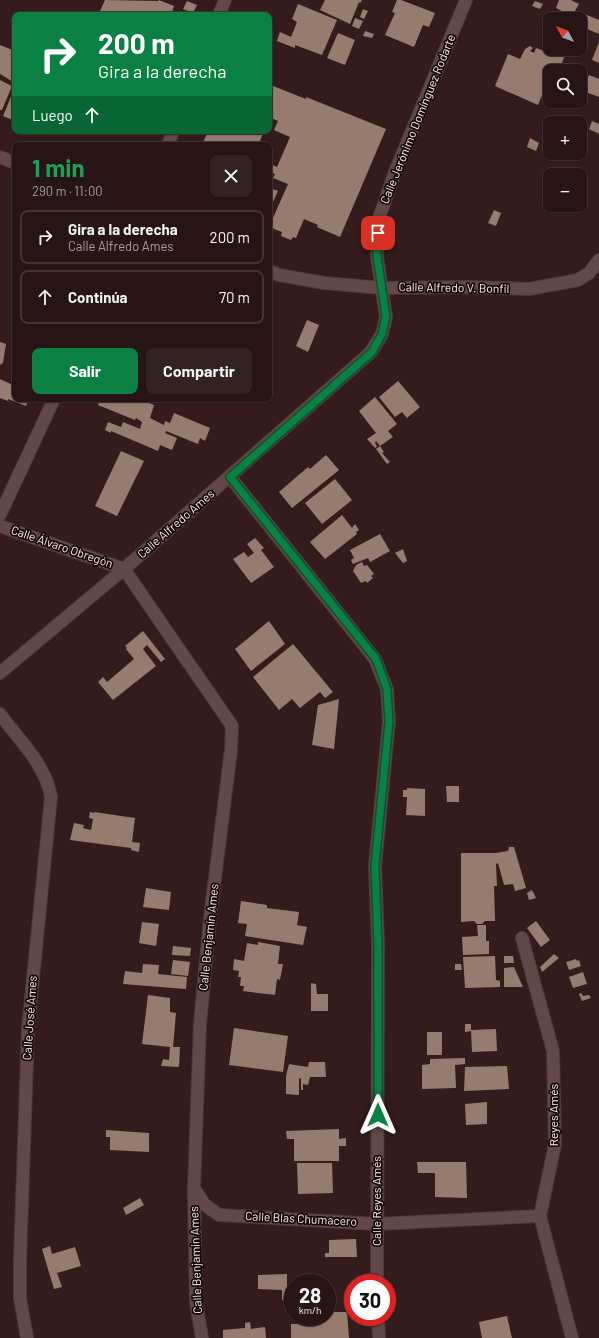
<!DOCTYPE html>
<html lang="es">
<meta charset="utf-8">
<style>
body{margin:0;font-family:Barlow,sans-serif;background:#322;color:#f1f3f6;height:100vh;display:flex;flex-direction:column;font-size:15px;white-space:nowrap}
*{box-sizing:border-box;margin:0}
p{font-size:13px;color:#a49fa0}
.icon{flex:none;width:22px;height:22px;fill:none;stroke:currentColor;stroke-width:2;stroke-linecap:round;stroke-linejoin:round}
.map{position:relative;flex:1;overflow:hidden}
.details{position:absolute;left:12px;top:142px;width:260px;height:260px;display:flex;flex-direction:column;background:#271515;border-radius:8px;box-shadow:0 1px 3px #0004,0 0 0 1px #433434}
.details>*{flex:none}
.guide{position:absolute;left:12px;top:12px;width:260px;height:122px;border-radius:8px;box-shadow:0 1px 3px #0004,0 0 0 1px #433434;background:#0b8043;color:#fff;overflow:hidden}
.needle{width:26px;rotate:311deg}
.buttons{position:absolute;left:543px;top:12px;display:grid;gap:8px}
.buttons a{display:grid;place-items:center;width:44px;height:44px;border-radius:8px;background:#271515;box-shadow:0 1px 3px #0004,0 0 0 1px #433434;font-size:20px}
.speed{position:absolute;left:284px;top:1274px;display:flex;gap:8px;font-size:20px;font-weight:700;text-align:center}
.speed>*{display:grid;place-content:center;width:52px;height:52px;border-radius:50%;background:#271515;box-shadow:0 1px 3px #0004,0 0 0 1px #433434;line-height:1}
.speed small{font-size:10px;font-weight:400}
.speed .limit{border:6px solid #d22;background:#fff;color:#111}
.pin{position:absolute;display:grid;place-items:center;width:34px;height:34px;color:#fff;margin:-17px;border-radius:8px;box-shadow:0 2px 6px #0006}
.me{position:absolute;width:44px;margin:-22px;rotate:0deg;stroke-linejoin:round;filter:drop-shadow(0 0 3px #0008)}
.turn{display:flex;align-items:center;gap:14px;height:84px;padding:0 20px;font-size:18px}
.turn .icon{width:52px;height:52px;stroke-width:2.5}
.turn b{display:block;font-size:28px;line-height:34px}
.then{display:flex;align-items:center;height:38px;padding:0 20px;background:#0003;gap:8px;font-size:15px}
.round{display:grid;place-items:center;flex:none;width:42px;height:42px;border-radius:8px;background:#322}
.headline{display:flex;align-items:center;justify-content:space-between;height:68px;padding:0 20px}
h1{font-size:24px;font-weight:700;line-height:30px;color:#1e9e55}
.button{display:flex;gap:8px;margin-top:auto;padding:8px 20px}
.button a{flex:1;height:46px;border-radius:8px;background:#0b8043;color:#fff;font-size:16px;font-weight:700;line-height:46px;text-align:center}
.button a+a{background:#322;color:#f1f3f6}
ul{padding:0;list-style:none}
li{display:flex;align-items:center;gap:12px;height:54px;margin:0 8px 6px;padding:0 12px;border:2px solid #433434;border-radius:8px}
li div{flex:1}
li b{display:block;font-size:15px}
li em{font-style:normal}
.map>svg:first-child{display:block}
.building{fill:#967c6f}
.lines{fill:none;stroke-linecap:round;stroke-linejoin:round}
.street-casing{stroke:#4c3939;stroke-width:14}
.street{stroke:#634848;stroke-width:12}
.route-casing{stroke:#07532c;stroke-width:10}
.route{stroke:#0b8043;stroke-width:7}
.labels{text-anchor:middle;stroke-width:3.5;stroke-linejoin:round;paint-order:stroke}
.street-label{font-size:12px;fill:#fdeceb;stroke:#14090a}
</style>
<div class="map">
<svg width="599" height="1338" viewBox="0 0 599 1338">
<rect width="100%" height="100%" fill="#341c1c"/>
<!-- building -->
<g class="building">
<path d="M105,0L158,1L159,0L174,6L171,15H110L100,11Z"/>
<path d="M325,0H362L360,3L359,2L350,24L320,10Z"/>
<path d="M397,0H401L435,13L429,27L423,25L414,47L385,35L395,13L392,12Z"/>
<path d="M559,0H571L579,4L572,16L556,8Z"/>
<path d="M187,1L197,5L193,13L183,9Z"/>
<path d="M535,1L543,4L540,9L532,6Z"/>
<path d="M298,4L337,20L322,55L295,45V48L277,41L280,32L291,37L297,22L292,19Z"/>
<path d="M363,9L368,11L364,19L360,17Z"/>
<path d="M582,13L599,20V34L580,26V19Z"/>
<path d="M355,18L363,21L359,29L352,26Z"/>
<path d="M365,31L374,34L372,38L363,36Z"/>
<path d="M338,33L355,40L345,65L327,58Z"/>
<path d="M599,42V63L592,60Z"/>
<path d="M550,44V49H568L558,71H550V90L545,88L538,105L495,86L508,54L520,59L525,49L530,46L533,48L530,51L534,53L536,48L547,52Z"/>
<path d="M0,45L15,51V83L0,74Z"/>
<path d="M589,75L599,79V97L583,91Z"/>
<path d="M0,80L12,86L2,110H0Z"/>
<path d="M273,86L306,99V97L386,129L340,237L317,227L318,225L304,219L296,238L293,237L291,240L281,236L282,232L269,227L288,184L273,178L275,174L269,171V167L270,164L277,167L290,137L274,130L278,121L269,117V96Z"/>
<path d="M15,87V121L3,116Z"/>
<path d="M592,121L599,124V134L589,129Z"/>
<path d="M208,131H264L259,143L263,145H202Z"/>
<path d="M530,138L539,143L536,151L527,147Z"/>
<path d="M270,188L278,191L273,202L269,200Z"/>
<path d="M494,210L501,213L496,226L488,223Z"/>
<path d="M307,320L319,325L308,352L296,346Z"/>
<path d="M0,342L6,344L3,363L0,365Z"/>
<path d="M0,379L15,386V399H28L26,406L8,399V401L0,398Z"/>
<path d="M398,381L420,407L407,418L402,412L395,417L379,397Z"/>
<path d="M375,397L397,424L388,431L393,437L380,446L376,441L375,443L377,446L375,448L367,439L376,433L359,411Z"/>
<path d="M100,399H139L154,405L150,418L164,425L165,421L170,423L174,413L210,428L205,441L200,438L198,444L166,431L165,433L177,438L172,450L160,445L158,451L111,431V433L105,430L108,422L121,427L123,422L140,429L142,422L136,418L135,420L98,405Z"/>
<path d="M380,446L384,452L382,453L390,462L387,464L376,449Z"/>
<path d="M121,451L144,461L117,516L95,506Z"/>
<path d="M326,455L339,470L292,508L279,492L308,467L310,469Z"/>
<path d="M335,479L352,500L322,524L305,503Z"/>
<path d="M342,515L352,528L355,524L359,530L356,532L357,534L325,559L310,542Z"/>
<path d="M380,534L390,551L370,562L368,558L353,564L351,560L354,558L350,550Z"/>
<path d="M255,538L264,548L261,550L274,567L251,583L233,559L244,552L248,557L254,553L247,544Z"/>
<path d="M403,549L407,561L403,563L395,553Z"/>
<path d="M362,562L364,566L367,565L374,574L371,576L373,578L367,583L366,581L361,583L353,571L356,565Z"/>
<path d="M269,621L285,644L251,671L235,649Z"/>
<path d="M143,631L165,659L161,662L147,645L143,649L156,666L113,700L98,682L103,677L107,682L134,659L126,649L127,648L125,646Z"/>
<path d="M293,644L333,692L325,698L320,692L300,708L292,699L279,710L253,677Z"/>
<path d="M339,699L334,749L312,745L318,705Z"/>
<path d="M446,786H459V802H447Z"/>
<path d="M407,788L425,789V816L406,815L407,797H403V790H407Z"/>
<path d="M90,812L94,813V812L135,818L132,842L140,843L139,852L131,850V848L70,840L74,823L84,825L83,828L91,830L93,819L89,818Z"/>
<path d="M509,847H514L526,888L515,891L513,884L504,885L498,863L496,864L497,886H494L495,921H485L482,924H477L474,921L461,922V853H496L508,851Z"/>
<path d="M146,888L171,892L169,910L143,907Z"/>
<path d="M532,890L536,898L529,900L527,893Z"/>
<path d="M241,901L267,905V908L299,912L297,925L307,927L303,945L245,936L247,924L238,923Z"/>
<path d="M536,921L550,940L541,947L527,928Z"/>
<path d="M142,922L159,924L156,946L139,943Z"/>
<path d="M477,925H486V941H489V954L463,955L462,937L478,936Z"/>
<path d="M258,942L280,946L278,964H283L280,980L277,979L275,995L243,991L244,986H240L241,977H238L239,971L233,970L234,959L244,961L247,943L258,945Z"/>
<path d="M173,946L191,948L190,956L172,955Z"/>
<path d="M554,954L559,958L542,972L540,967Z"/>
<path d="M495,956L496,980L500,981V987L465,988L463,957Z"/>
<path d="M504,956H513L514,963H504Z"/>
<path d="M576,959L577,961L579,960L581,966L569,970L566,962Z"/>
<path d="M173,960L190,962L188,976L171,974Z"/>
<path d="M143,964L159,965L158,974L187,977L186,989L123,984L125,971L142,973Z"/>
<path d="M455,964H461L462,970H455Z"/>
<path d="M514,967L523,987H504V968Z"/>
<path d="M583,972L587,984L573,988L569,977Z"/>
<path d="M311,983L316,984L317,994H328V1011H311Z"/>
<path d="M581,993L583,996L589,995L591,998L582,1001L579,994Z"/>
<path d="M148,995L170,998V1012L176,1013L173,1047H180L179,1067L161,1066L163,1059L169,1060L170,1047L142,1044Z"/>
<path d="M465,1024H471V1031L465,1032Z"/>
<path d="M234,1028L288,1036L283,1072L229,1065Z"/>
<path d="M496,1029L497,1051L472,1052L471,1030Z"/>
<rect x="427" y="1032" width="15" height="23"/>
<path d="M465,1058V1064L455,1065L456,1088L422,1089V1065L430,1064V1059Z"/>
<path d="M309,1062H325L326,1077H310L308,1085L303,1084V1090H301V1079L299,1078V1095L286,1094V1076L289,1064L308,1067Z"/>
<path d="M507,1066L509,1089L464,1091L465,1067Z"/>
<path d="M487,1102V1124L466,1125L465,1104Z"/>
<path d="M339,1129V1139L346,1138V1146H339V1161H294V1139H287L286,1131Z"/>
<path d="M106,1130L149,1133V1152L110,1150V1137H106Z"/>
<path d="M417,1162H466L467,1198L435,1197V1173H418Z"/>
<path d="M297,1163H332L333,1193L298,1194Z"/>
<path d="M140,1198L144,1205L126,1215L123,1208Z"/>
<path d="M356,1239L357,1257H325V1253H329V1240Z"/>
<path d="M50,1246L52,1254L75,1247L81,1266L57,1273L62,1287L54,1289L42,1249Z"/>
<path d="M287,1274V1300H282V1290L258,1289V1275Z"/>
<path d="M327,1312H347L349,1338H291V1324H304L303,1317H327Z"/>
<path d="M507,1316L512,1338H482L479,1322Z"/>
<path d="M250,1322L251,1329L265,1327L266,1338H223V1330L245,1328V1323Z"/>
</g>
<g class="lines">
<!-- street casing -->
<g class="street-casing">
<g id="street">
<path d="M219,15L225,0"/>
<path d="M168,145L173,131"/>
<path d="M0,157L15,163"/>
<path d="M269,271L279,275L324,283L382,288L468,287L529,289L578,280L589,273L599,260"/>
<path d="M230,477L375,659L387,689L389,721L375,866L378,945L377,1283"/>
<path d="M0,515L54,399"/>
<path d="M0,526L124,569L232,726L231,750L210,918L200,1024L194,1188L196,1302L202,1338"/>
<path d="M0,673L124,569L371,352L382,334L386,317L377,257L378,221L395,172L466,0"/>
<path d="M0,714C19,740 46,765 51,797L28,1029L20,1261V1298L27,1338"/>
<path d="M522,938L553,1051L555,1144L540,1216L572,1338"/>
<path d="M194,1188L205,1205L219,1215L377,1224L540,1216"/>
<path d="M378,1317L379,1338"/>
</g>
</g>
<!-- street -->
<use href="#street" class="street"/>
</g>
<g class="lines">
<!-- route casing -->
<g class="route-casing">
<path id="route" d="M378,1115V945L375,866L389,722L387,689L376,659L230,477L372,352L382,334L386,316L377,256L378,233"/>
</g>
<!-- route -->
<use href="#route" class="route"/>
</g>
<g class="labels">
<!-- street labels -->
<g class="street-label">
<text transform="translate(418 119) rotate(-68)" y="4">Calle Jerónimo Domínguez Rodarte</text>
<text transform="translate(454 288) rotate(1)" y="4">Calle Alfredo V. Bonfil</text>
<text transform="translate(176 524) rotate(-41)" y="4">Calle Alfredo Ames</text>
<text transform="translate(62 547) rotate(19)" y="4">Calle Álvaro Obregón</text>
<text transform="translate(209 937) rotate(-84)" y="4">Calle Benjamín Ames</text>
<text transform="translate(30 1018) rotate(-86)" y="4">Calle José Ames</text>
<text transform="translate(554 1115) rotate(-90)" y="4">Reyes Amés</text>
<text transform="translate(377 1201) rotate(-90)" y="4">Calle Reyes Amés</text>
<text transform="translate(301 1219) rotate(3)" y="4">Calle Blas Chumacero</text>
<text transform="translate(196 1260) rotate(-92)" y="4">Calle Benjamín Ames</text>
</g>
</g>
</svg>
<div class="buttons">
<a><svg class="needle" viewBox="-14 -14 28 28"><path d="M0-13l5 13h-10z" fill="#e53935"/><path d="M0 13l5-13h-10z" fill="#a49fa0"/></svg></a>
<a><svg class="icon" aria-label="search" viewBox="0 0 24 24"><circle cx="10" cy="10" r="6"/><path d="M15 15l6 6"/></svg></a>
<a>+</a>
<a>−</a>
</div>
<div class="speed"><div>28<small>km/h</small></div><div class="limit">30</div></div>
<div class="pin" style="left:378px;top:233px;background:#d93025"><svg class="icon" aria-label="arrive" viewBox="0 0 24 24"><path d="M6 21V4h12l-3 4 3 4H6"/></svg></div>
<svg class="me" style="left:378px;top:1115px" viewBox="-20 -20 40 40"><path d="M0-17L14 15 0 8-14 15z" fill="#0b8043" stroke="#fff" stroke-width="4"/></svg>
<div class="guide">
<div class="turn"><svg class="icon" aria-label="right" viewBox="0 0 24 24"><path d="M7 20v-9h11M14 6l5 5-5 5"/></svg><div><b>200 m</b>Gira a la derecha</div></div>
<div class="then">Luego<svg class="icon" aria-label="ahead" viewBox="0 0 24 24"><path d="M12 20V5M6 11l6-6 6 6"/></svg></div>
</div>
<section class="details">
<div class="headline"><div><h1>1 min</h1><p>290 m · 11:00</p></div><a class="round"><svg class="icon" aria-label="close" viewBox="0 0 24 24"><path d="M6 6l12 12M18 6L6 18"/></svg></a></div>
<ul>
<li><svg class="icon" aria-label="right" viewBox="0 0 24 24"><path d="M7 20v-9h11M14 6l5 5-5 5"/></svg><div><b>Gira a la derecha</b><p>Calle Alfredo Ames</p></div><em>200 m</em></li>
<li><svg class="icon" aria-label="ahead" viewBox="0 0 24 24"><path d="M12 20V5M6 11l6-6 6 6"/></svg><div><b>Continúa</b></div><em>70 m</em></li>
</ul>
<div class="button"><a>Salir</a><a>Compartir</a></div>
</section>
</div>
